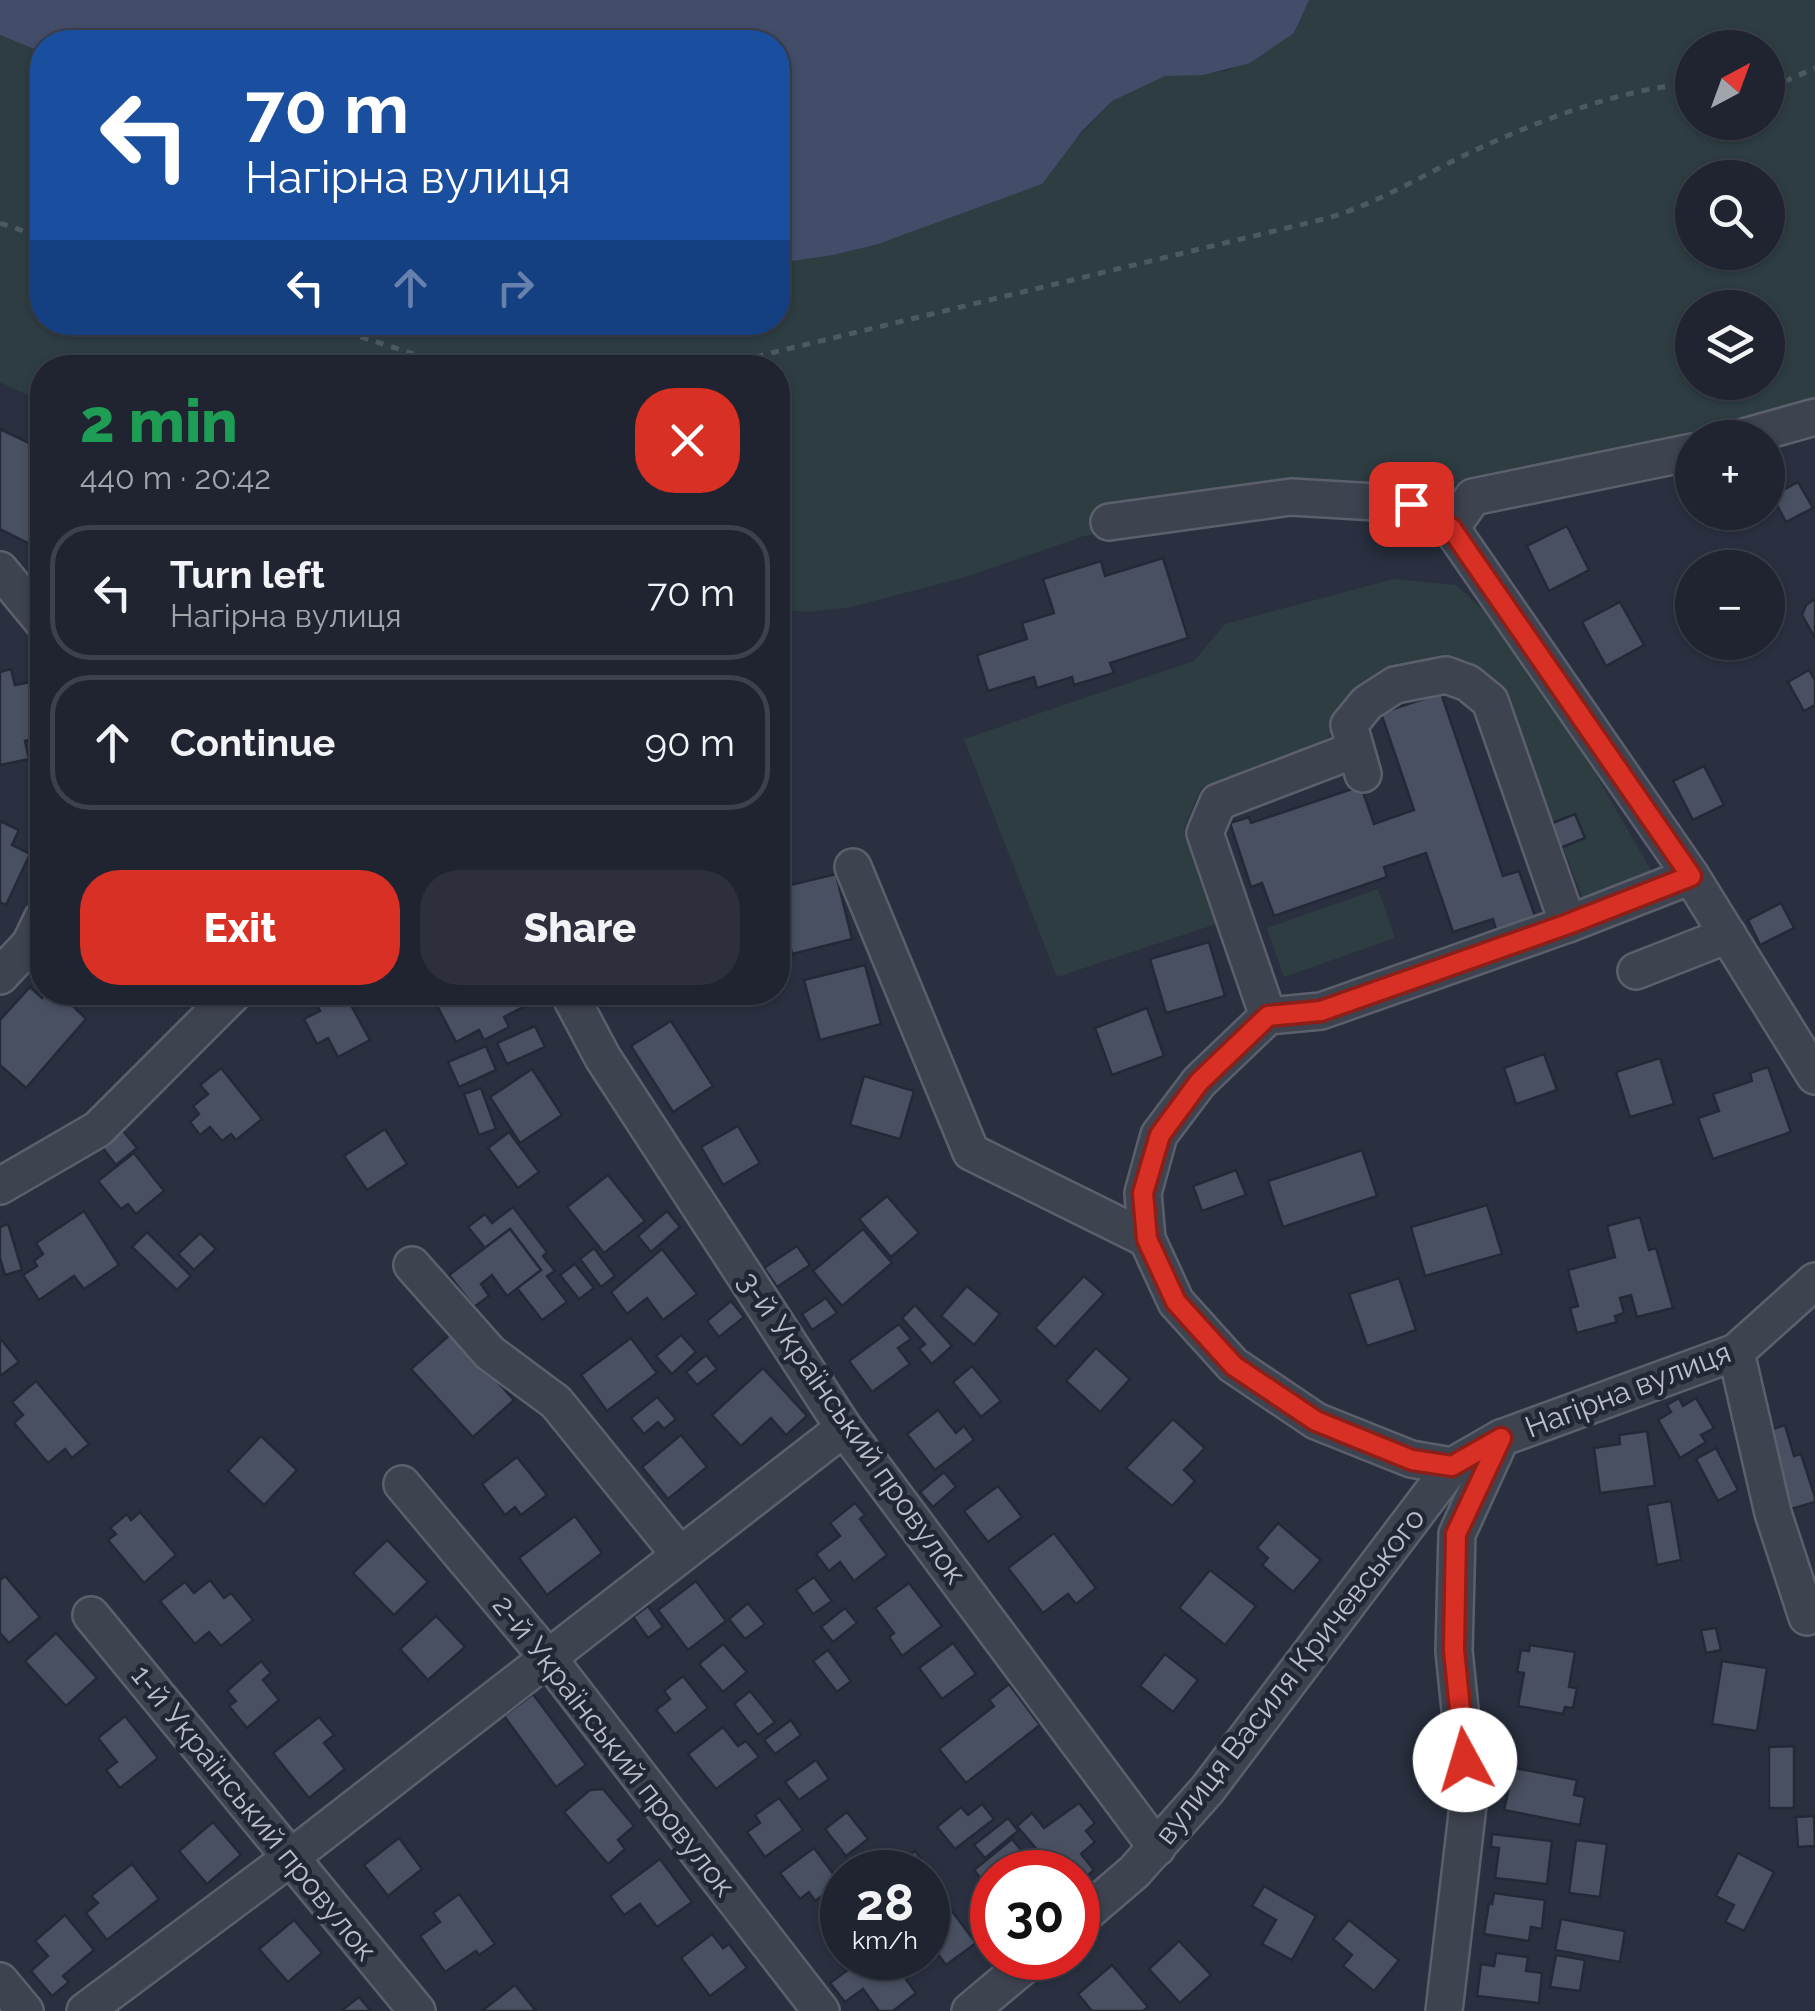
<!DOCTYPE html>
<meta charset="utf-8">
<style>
body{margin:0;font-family:Raleway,sans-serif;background:#2d303c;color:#f1f3f6;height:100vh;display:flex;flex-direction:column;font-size:38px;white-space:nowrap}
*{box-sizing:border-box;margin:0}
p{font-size:32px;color:#a2a4ab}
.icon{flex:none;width:55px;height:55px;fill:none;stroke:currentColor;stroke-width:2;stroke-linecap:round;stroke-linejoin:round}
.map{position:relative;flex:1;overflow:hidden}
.details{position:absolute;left:30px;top:355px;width:760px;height:650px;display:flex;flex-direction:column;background:#202430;border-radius:40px;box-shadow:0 2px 8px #0004,0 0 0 2px #3d414c}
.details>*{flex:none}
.top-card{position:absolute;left:30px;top:30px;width:760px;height:305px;border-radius:40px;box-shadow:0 2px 8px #0004,0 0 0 2px #3d414c;background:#1a4fa0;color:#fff;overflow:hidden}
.needle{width:65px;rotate:41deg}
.tools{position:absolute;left:1675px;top:30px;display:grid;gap:20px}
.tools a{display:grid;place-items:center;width:110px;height:110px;border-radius:50%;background:#202430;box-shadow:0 2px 8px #0004,0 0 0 2px #3d414c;font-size:50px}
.speed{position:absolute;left:820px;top:1850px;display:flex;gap:20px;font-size:50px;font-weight:700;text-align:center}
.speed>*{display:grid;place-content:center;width:130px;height:130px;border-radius:50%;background:#202430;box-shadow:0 2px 8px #0004,0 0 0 2px #3d414c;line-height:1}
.speed small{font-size:25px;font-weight:400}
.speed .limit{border:15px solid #d22;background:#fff;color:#111}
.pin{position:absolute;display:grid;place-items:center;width:85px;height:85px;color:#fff;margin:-42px;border-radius:20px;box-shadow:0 5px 15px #0006}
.me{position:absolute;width:110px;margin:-55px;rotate:354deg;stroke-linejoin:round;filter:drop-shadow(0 0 8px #0008)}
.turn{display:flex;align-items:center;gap:35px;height:210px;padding:0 50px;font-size:45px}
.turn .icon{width:130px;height:130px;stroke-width:2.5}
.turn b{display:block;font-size:70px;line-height:85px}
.lanes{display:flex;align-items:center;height:95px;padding:0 50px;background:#0003;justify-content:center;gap:50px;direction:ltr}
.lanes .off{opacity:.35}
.round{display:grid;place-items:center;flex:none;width:105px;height:105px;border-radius:40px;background:#2d303c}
.head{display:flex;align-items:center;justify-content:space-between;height:170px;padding:0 50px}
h1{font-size:60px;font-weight:800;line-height:75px;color:#1e9e55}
.button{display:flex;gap:20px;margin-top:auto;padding:20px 50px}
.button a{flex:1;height:115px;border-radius:40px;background:#d93025;color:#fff;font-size:40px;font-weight:800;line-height:115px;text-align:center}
.button a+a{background:#2d303c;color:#f1f3f6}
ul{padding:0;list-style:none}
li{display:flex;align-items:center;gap:30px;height:135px;margin:0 20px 15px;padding:0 30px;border:5px solid #3d414c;border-radius:40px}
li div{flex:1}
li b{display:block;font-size:38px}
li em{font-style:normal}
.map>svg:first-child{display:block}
.green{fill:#2d3d42;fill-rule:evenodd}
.water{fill:#434d69}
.building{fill:#495061;stroke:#242937;stroke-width:2.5}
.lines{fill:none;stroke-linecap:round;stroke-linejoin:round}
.minor-casing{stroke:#5c606d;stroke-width:40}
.path{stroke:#4c5a60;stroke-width:5;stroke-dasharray:8 8;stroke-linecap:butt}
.minor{stroke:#3e4350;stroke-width:35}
.route-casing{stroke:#8d1f18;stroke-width:25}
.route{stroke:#d93025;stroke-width:18}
.labels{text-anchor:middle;stroke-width:9;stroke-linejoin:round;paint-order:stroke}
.street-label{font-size:30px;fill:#bbbeca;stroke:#222735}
</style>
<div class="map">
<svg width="1815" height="2011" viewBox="0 0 1815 2011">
<rect width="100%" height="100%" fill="#2a3040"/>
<!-- green -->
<g class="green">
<path d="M0,0L42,42V322H778V219L1073,142L1112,101L1139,86L1165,76L1227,71L1294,33L1309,0H1815V404L1699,437L1452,497L1426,514L1309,506L1084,536L962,578L851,607L808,612L778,609V368H42V402L0,382ZM1692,48H1768V122H1692ZM1692,178H1768V252H1692ZM1692,308H1768V382H1692Z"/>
<path d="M1394,579L1456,585L1523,647L1653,874L1584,902L1505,694L1476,666L1418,665L1357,692L1319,751L1201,788L1184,828L1216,924L1057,977L964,739L1194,661L1225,624Z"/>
<path d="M1378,889L1395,938L1284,977L1267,928Z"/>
</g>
<!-- water -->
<path class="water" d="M0,0H1309L1294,33L1250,63L1203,75L1165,76L1112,101L1082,131L1042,184L878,244L833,255L778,263V42H42V52L0,35Z"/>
<!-- building -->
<g class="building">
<path d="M0,429L42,449V550L0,529Z"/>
<path d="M1798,482L1813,508L1786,522L1772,496Z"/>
<path d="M1567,526L1589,570L1549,591L1527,546Z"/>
<path d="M1163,558L1188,638L1110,663L1114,673L1074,685L1072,677L1037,688L1034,677L988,691L977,655L1027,639L1022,623L1054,613L1043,579L1101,561L1105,576Z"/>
<path d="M1815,599V638L1802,615L1806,605Z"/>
<path d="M1620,602L1644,645L1606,666L1582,622Z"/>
<path d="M11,669L15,685L35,681L42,718V737L25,741L29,759L0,765V672Z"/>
<path d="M1809,670L1815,680V705L1804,711L1788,682Z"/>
<path d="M1441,693L1503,876L1519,871L1535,916L1496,930L1493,919L1453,932L1426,853L1384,867L1387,877L1274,916L1262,883L1251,887L1230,823L1249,817L1251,823L1361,786L1374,824L1414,810L1381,713Z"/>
<path d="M1704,766L1724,805L1693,820L1673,781Z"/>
<path d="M1575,814L1585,838L1560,848L1550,824Z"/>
<path d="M0,821L19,830L12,845L30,854L6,905L0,902Z"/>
<path d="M836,874L852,939L792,954L778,888Z"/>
<path d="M1781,903L1794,928L1760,945L1748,920Z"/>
<path d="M1209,942L1225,996L1166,1013L1150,959Z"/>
<path d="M865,965L881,1024L820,1040L804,980Z"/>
<path d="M30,987L42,998L47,992H59L86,1019L26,1088L0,1065V1020Z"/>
<path d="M448,992H518L525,1006L504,1017L509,1027L484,1040L479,1030L456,1042L434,1000Z"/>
<path d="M587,992H622L598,1009Z"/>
<path d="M325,996L330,1005L346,996L370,1040L338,1057L328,1038L317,1044L304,1019L320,1011L315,1001Z"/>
<path d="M1147,1008L1164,1056L1112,1075L1095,1028Z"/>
<path d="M671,1021L713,1086L673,1112L631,1046Z"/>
<path d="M535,1026L545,1047L507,1064L497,1043Z"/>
<path d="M486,1046L496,1070L459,1087L448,1062Z"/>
<path d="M1544,1054L1557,1090L1516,1104L1504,1068Z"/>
<path d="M1660,1058L1674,1104L1630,1117L1616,1072Z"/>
<path d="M1768,1067L1791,1132L1713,1159L1698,1118L1719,1111L1713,1094L1752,1081L1750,1073Z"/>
<path d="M221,1068L262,1119L236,1140L231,1134L222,1141L210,1127L200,1135L190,1122L199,1114L193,1106L208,1094L200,1085Z"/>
<path d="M532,1069L562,1115L520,1143L490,1097Z"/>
<path d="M864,1076L914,1091L900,1139L850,1125Z"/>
<path d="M481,1088L496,1129L479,1135L464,1094Z"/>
<path d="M116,1122L137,1148L116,1165L95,1138Z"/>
<path d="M738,1126L760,1163L723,1185L701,1147Z"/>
<path d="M385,1129L407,1164L367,1190L344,1156Z"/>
<path d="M509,1132L539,1172L518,1188L488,1148Z"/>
<path d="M1362,1150L1377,1196L1283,1227L1268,1181Z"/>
<path d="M134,1153L164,1191L136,1214L128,1204L121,1209L98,1181Z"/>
<path d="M1236,1170L1246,1195L1202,1211L1193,1186Z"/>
<path d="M608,1175L645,1221L604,1253L567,1207Z"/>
<path d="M887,1196L919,1233L891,1257L859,1219Z"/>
<path d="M1487,1205L1502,1254L1425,1276L1411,1227Z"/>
<path d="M513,1207L547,1252L543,1256L555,1271L547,1276L567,1302L542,1320L517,1288L541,1270L510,1229L485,1248L468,1227L485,1214L492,1223Z"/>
<path d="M84,1211L119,1265L84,1289L74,1276L39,1300L23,1275L37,1266L34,1261L43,1254L36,1243Z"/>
<path d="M667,1211L680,1227L651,1252L638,1236Z"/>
<path d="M1640,1217L1649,1250L1656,1248L1673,1308L1637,1317L1631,1295L1620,1298L1624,1313L1615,1316L1617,1322L1577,1333L1570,1308L1578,1306L1568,1270L1615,1257L1607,1226Z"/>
<path d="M8,1224L22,1270L5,1275L0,1258V1227Z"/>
<path d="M510,1229L541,1270L507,1296L492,1275L481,1284L489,1296L474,1307L449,1275Z"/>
<path d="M863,1229L892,1263L842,1306L813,1271Z"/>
<path d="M147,1232L191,1276L177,1290L132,1247Z"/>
<path d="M200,1233L216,1249L194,1270L178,1254Z"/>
<path d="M797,1246L810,1265L777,1287L764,1268Z"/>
<path d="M594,1248L615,1276L601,1287L580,1259Z"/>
<path d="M662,1249L697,1294L663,1320L647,1298L627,1314L611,1292Z"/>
<path d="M575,1264L594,1288L579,1299L560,1275Z"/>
<path d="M1084,1276L1104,1294L1055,1347L1035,1328Z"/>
<path d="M1399,1278L1416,1330L1367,1346L1349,1294Z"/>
<path d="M967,1286L1000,1314L974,1345L941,1316Z"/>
<path d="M826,1298L837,1313L812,1330L802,1314Z"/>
<path d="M731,1301L744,1317L719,1337L707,1321Z"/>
<path d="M915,1305L952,1346L932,1364L919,1349L925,1344L902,1318Z"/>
<path d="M899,1324L911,1339L898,1348L910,1364L872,1392L849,1361Z"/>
<path d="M453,1332L514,1400L473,1437L411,1369Z"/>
<path d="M681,1335L696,1352L672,1374L656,1356Z"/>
<path d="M0,1338L19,1362L0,1376Z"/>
<path d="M631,1338L657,1373L607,1411L581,1375Z"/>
<path d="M1096,1348L1130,1379L1100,1412L1066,1381Z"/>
<path d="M706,1355L717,1369L697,1385L686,1372Z"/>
<path d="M972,1366L1001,1401L981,1417L953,1382Z"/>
<path d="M763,1368L807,1416L786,1435L771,1418L741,1446L712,1415Z"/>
<path d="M36,1381L89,1444L72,1458L65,1449L48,1463L14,1423L23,1415L12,1402Z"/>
<path d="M657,1397L676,1419L664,1429L658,1422L644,1434L631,1418Z"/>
<path d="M1679,1398L1683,1406L1696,1398L1714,1428L1701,1435L1706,1442L1680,1458L1658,1420L1671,1412L1667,1405Z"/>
<path d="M938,1410L956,1433L964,1426L974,1440L935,1470L907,1434Z"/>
<path d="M1173,1419L1205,1448L1184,1470L1195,1481L1172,1506L1126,1468Z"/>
<path d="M1785,1425L1794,1456L1801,1454L1815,1497V1502L1791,1509L1767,1431Z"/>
<path d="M1647,1431L1655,1486L1600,1493L1594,1448L1620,1444L1619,1435Z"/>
<path d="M681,1435L707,1467L668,1499L642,1467Z"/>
<path d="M261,1436L297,1470L264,1505L228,1471Z"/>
<path d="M1716,1448L1738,1490L1718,1501L1696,1459Z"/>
<path d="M517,1457L547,1495L521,1515L515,1507L505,1515L482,1484Z"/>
<path d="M944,1472L956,1487L933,1507L920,1492Z"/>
<path d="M998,1486L1022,1517L988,1542L964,1511Z"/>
<path d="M1671,1501L1681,1560L1657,1565L1647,1505Z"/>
<path d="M855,1503L865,1515L860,1519L887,1555L854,1581L840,1562L829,1571L816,1554L840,1536L830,1523Z"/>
<path d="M140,1512L176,1555L144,1583L108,1540L116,1534L110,1528L127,1514L131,1520Z"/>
<path d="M575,1516L602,1553L547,1595L519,1558Z"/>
<path d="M1278,1523L1321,1560L1293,1592L1262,1565L1268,1558L1257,1548Z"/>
<path d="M1054,1533L1096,1588L1076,1604L1068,1594L1043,1613L1008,1568Z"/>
<path d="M387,1540L428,1582L394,1615L353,1573Z"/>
<path d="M1210,1570L1256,1606L1225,1645L1179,1608Z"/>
<path d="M5,1576L40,1617L9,1643L0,1633V1580Z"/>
<path d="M814,1577L832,1601L813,1614L796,1590Z"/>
<path d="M210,1580L224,1598L231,1593L253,1620L221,1646L209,1632L195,1644L160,1601L185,1582L194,1593Z"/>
<path d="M696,1581L726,1621L688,1650L658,1610Z"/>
<path d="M909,1583L942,1626L902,1656L889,1637L894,1633L875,1608Z"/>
<path d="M748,1603L765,1624L745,1639L729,1619Z"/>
<path d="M648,1606L663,1627L648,1638L633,1617Z"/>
<path d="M845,1608L857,1623L833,1642L821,1627Z"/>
<path d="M436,1616L465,1647L428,1680L400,1649Z"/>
<path d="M1716,1628L1721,1650L1706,1653L1701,1630Z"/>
<path d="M56,1633L97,1678L66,1706L25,1661Z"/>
<path d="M953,1643L976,1674L942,1699L919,1668Z"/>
<path d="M723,1644L747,1672L723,1692L699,1664Z"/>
<path d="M1530,1645L1575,1652L1569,1687L1577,1688L1573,1708L1565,1707L1563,1714L1518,1706L1524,1673L1517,1672L1521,1650L1529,1651Z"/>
<path d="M828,1650L851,1681L837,1692L813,1661Z"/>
<path d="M1165,1654L1198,1680L1173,1712L1140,1686Z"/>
<path d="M261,1661L271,1673L263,1680L279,1700L247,1728L229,1706L236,1701L227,1691Z"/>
<path d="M1722,1661L1767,1668L1757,1731L1712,1724Z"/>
<path d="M683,1676L708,1708L675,1734L656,1710L670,1699L664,1691Z"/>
<path d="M1009,1684L1040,1725L966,1783L939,1749L994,1706L989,1700Z"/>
<path d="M750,1691L775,1722L758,1735L734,1704Z"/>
<path d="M533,1694L586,1765L556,1787L504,1716Z"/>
<path d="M125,1716L158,1758L120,1788L106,1770L117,1762L98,1738Z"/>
<path d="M319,1717L334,1735L324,1743L345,1769L309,1798L273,1753Z"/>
<path d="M791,1720L801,1735L775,1754L764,1740Z"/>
<path d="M723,1727L738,1746L746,1741L759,1757L716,1789L688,1754Z"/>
<path d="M1794,1746V1808H1769V1747Z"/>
<path d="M816,1760L829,1779L799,1800L785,1782Z"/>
<path d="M1494,1764L1577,1780L1574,1795L1585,1797L1580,1825L1504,1810L1509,1787L1491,1783Z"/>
<path d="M603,1789L634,1826L618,1840L625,1849L608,1864L564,1812L590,1790Z"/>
<path d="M779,1798L803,1830L765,1857L747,1832L760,1823L755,1815Z"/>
<path d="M1079,1803L1095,1823L1086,1831L1095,1842L1081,1854L1094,1870L1078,1884V1872H1056L1017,1826L1032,1813L1044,1828Z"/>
<path d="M982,1804L994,1819L955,1849L937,1827L961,1807L968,1815Z"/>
<path d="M847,1812L868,1839L846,1856L825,1829Z"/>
<path d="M1814,1816L1815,1846L1798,1847L1796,1817Z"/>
<path d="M1008,1818L1018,1831L985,1858L974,1845Z"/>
<path d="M213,1822L241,1855L207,1884L179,1851Z"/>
<path d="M1492,1834L1552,1841L1547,1884L1495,1878L1499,1848L1491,1847Z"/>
<path d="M399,1838L422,1869L388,1896L364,1865Z"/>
<path d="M1012,1839L1039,1872H992V1893L974,1870Z"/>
<path d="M1576,1840L1607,1844L1600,1897L1569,1893Z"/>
<path d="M814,1848L840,1883L815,1901L809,1892L800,1899L780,1873Z"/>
<path d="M915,1851L929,1869L924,1872H887Z"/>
<path d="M1738,1853L1774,1872L1744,1931L1725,1922L1734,1905L1716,1896Z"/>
<path d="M660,1859L692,1902L657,1927L640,1904L624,1915L610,1896Z"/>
<path d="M132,1864L159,1899L107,1940L86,1913L98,1903L91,1896Z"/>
<path d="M1264,1886L1316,1916L1292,1960L1262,1944L1276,1920L1252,1906Z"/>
<path d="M1494,1893L1545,1900L1542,1929L1531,1927L1529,1941L1484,1934L1489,1903L1492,1904Z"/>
<path d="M459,1894L495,1944L479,1955L476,1951L445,1972L420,1936L440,1922L433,1913Z"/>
<path d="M942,1898L976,1943L946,1965L928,1941V1909Z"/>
<path d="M65,1915L94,1950L63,1976L69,1982L52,1996L31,1971L48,1956L35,1941Z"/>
<path d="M1561,1919L1625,1931L1620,1962L1555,1950Z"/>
<path d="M294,1920L322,1953L288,1982L259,1949Z"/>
<path d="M1349,1920L1399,1960L1374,1991L1343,1966L1352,1955L1333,1939Z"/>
<path d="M712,1934L723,1948L729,1944L747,1968L710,1996L681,1958Z"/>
<path d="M1179,1941L1211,1975L1180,2003L1149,1969Z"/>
<path d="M1496,1953L1528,1957L1526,1971L1542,1973L1539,2003L1477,1996L1481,1964L1494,1966Z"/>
<path d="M1556,1955L1585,1960L1580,1991L1550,1987Z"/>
<path d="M864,1958H895L898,1962L895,1964L916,1993L893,2011H879L863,1989L845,2002L830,1983Z"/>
<path d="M1112,1965L1148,2007L1143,2011H1092L1078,1994Z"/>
<path d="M515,1985L536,2011H482Z"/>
<path d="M359,1997L371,2011H341Z"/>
</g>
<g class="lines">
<!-- minor casing -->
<g class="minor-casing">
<g id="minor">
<path d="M1740,438L1815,417"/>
<path d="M1109,522L1291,497L1411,504L1451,528L1691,876L1815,1076"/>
<path d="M1451,528L1473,497L1692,452"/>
<path d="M0,570L42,621"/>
<path d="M1363,774L1349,725L1367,703L1395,685L1446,675L1468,683L1490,701L1568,924"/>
<path d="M853,867L971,1152L1147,1239"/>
<path d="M1691,876L1568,924L1321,1011L1268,1016L1199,1082L1159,1135L1143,1193L1147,1239L1176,1302L1233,1365L1316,1421L1411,1459L1452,1466L1501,1438L1736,1352L1815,1281"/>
<path d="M1636,971L1728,935"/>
<path d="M0,976L30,944L42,919"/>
<path d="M568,992L603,1058L844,1428L1157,1848"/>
<path d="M1268,1016L1205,833L1218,802L1354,750"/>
<path d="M0,1186L98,1129L235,992"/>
<path d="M412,1265L490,1353L556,1402L680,1555"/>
<path d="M1736,1352L1773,1513L1807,1617"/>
<path d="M402,1484L548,1658L821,2011"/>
<path d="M91,1615L417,2011"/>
<path d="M1078,1920L1134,1872L1207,1790L1452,1466"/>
<path d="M0,1981L25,2011"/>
<path d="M85,2011L290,1858L844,1428"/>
<path d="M970,2011L1033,1958"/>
<path d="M1444,2011L1469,1797L1454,1651L1457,1534L1501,1438"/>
</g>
</g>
<!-- path -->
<g class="path">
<path d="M1768,81L1788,80L1815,68"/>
<path d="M0,223L42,237"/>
<path d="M315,322L457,368"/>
<path d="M709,368L1328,218C1382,202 1429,171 1480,148C1540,120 1627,87 1692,84"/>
</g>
<!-- minor -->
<use href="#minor" class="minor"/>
</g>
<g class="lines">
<!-- route casing -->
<g class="route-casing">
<path id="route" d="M1411,504L1451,528L1691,876L1568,924L1321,1011L1268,1016L1199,1082L1160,1135L1143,1193L1147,1239L1176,1302L1234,1366L1316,1421L1412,1460L1452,1466L1501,1438L1456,1534L1454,1650L1465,1760"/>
</g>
<!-- route -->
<use href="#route" class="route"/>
</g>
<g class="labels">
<!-- street labels -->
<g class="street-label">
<text transform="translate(1628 1390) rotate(-21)" y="10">Нагірна вулиця</text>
<text transform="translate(852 1428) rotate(55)" y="10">3-й Український провулок</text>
<text transform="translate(1290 1676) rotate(-52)" y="10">вулиця Василя Кричевського</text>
<text transform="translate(614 1746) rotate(52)" y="10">2-й Український провулок</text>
<text transform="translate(254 1813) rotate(51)" y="10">1-й Український провулок</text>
</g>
</g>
</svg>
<div class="tools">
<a><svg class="needle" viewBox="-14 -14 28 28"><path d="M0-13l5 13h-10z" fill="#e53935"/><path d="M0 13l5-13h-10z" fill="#a2a4ab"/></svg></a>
<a><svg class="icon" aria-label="search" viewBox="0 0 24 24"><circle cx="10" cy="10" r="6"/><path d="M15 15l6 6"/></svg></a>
<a><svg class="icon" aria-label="layers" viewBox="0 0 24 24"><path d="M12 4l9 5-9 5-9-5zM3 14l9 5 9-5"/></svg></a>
<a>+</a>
<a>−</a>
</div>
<div class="speed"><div>28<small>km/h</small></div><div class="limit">30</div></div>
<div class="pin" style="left:1411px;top:504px;background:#d93025"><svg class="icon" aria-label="arrive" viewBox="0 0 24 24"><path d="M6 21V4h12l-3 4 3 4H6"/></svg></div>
<svg class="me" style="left:1465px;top:1760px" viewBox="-20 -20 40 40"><circle r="19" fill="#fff"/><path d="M0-13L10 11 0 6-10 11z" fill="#d93025"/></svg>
<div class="top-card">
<div class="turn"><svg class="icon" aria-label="left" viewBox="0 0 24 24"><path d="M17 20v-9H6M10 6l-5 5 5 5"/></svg><div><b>70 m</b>Нагірна вулиця</div></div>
<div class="lanes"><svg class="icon" aria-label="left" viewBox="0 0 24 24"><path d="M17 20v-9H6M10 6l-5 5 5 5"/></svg><svg class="icon off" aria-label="ahead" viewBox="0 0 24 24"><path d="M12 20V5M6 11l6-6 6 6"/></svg><svg class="icon off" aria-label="right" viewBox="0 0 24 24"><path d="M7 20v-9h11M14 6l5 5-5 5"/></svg></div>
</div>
<section class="details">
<div class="head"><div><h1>2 min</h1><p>440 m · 20:42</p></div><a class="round" style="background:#d93025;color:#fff"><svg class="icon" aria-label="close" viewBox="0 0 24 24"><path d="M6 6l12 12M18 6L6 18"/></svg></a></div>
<ul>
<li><svg class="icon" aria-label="left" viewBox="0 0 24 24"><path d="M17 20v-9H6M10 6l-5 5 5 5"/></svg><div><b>Turn left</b><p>Нагірна вулиця</p></div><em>70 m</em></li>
<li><svg class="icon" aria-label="ahead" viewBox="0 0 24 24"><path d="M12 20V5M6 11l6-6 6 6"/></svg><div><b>Continue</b></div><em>90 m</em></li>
</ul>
<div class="button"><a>Exit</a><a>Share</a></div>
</section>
</div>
